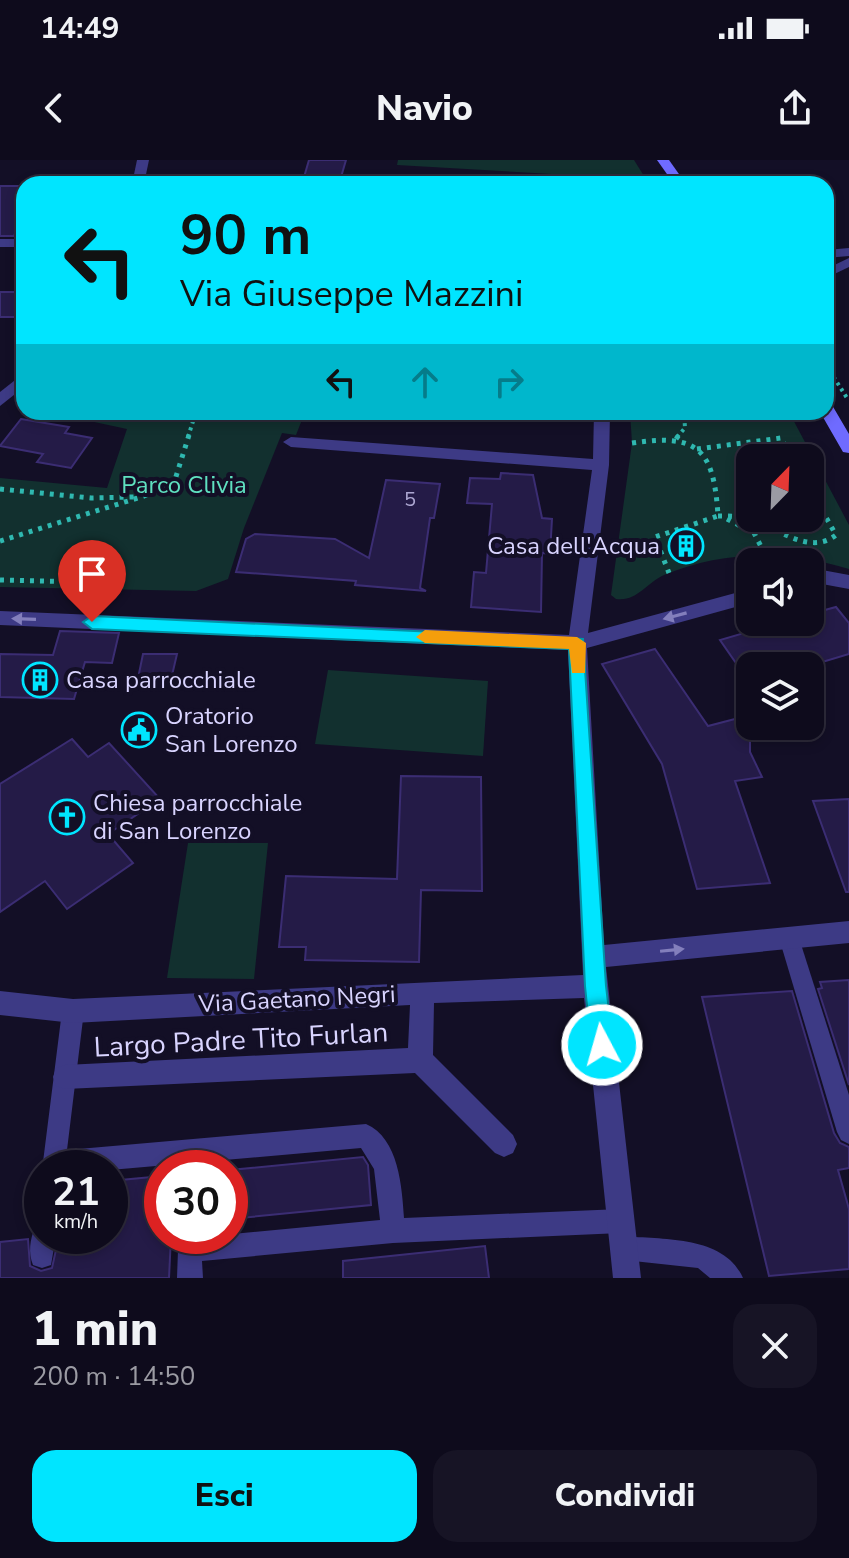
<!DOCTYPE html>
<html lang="it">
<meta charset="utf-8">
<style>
body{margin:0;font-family:"Nunito Sans",sans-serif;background:#171425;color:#f1f3f6;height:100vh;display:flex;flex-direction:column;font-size:30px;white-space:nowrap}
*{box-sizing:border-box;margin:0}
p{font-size:26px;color:#9b9ba3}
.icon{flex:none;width:44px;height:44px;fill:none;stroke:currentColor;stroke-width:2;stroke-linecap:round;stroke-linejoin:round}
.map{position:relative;height:1118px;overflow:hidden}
.details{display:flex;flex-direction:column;background:#0e0b1c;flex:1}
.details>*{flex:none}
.guide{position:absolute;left:16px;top:16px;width:818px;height:244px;border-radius:24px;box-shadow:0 4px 12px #0003,0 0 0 2px #2e2b3b;background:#00e5ff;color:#111;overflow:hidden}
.needle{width:52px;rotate:23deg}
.tools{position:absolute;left:736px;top:284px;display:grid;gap:16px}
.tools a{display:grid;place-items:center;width:88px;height:88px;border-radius:16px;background:#0e0b1c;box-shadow:0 4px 12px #0003,0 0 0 2px #2e2b3b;font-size:40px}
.speed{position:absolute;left:24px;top:990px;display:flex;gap:16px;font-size:40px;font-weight:700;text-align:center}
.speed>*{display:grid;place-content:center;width:104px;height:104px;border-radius:50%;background:#0e0b1c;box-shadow:0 4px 12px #0003,0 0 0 2px #2e2b3b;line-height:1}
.speed small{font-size:20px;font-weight:400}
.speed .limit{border:12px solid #d22;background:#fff;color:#111}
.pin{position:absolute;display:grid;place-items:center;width:68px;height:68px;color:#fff;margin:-82px -34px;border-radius:50% 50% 50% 0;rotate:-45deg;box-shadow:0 0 8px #0007}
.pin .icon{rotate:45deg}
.me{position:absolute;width:88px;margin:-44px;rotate:354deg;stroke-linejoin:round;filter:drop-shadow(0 0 6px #0008)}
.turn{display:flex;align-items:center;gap:28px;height:168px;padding:0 32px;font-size:36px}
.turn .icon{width:104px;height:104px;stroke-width:2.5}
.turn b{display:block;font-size:56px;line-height:68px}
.lanes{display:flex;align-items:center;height:76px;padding:0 32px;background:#0003;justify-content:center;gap:40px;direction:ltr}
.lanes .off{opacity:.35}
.round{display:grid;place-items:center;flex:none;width:84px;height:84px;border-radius:24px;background:#171425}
.head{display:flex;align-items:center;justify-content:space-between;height:136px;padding:0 32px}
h1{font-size:48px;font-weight:800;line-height:60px}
.primary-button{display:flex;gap:16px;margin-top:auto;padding:16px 32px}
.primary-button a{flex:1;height:92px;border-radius:24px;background:#00e5ff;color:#111;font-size:32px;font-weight:800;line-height:92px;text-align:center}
.primary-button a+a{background:#171425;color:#f1f3f6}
.status{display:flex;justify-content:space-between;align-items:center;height:56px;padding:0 40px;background:#0e0b1c;direction:ltr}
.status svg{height:22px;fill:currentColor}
header{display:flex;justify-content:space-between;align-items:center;height:104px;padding:0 32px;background:#0e0b1c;font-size:36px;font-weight:800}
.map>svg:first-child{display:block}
.green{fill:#12302f;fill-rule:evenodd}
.building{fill:#241b47;stroke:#3b2d73;stroke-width:2}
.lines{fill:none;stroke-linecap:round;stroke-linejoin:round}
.path-far1{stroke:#2fb8b0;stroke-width:4;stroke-dasharray:3 4;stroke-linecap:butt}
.path{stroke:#2fb8b0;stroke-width:5;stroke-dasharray:4 6;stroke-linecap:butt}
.service{fill:#3d3a85;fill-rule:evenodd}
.minor{fill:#3d3a85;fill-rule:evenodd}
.secondary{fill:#6f6bff;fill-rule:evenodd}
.oneway{fill:#837fbc}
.route{fill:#00e5ff;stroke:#0095a6;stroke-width:2}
.slow{fill:#f59e0b}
.labels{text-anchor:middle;stroke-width:8;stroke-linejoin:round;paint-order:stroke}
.number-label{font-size:20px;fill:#aca6d1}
.park-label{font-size:24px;fill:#5fe0c0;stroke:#130f26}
.poi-label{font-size:24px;fill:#d9d4ff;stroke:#130f26;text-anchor:start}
.street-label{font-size:24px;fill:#d9d4ff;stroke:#130f26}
.near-street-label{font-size:28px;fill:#d9d4ff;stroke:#130f26}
</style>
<div class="status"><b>14:49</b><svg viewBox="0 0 49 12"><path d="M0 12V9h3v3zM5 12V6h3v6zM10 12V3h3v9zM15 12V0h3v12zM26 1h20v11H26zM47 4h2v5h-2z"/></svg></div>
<header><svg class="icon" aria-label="back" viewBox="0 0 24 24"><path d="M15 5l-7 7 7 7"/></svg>Navio<svg class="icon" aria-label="share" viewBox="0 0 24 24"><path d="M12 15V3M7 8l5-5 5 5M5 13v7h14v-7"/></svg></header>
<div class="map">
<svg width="849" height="1118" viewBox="0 0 849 1118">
<rect width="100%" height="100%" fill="#130f26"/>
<!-- green -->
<g class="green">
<path d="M398,0H634L649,24H587L586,16L397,5Z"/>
<path d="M74,252H305L296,275L282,273L244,368L228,419L196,431L0,427V318L107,328L127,269L71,257Z"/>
<path d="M630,252H789L849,365V409C788,390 723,390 664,415C646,423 637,442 616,439L611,435L632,283ZM810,298V358H750V298Z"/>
<path d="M328,510L488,521L483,596L315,584Z"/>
<path d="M188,683H268L254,819L167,818Z"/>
</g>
<!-- building -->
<g class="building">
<path d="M309,0H346L339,24H302Z"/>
<path d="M0,26H24V52L14,76H0Z"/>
<path d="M0,132H24V145L20,157H0Z"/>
<path d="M21,259L69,267L65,273L92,278L71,308L37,302L43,294L0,286Z"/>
<path d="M501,313L533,315L542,358L552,359L550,394L542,393L541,452L471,447L474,412L486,413L492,344L467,343L470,318L500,319Z"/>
<path d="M386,320L440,324L434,358H430L420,428L426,431L355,425L356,421L236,412L246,379L255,374L335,379L369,398Z"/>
<path d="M836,447L849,463V494L809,506H738L720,480L782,462H810V454Z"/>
<path d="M60,471L119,473L112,503L85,502L74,539L0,537V494L53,495Z"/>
<path d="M655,489L708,566L750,555V592L762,617L735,621L770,723L697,729L662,604L602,504Z"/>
<path d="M143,494H177L170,524L137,523Z"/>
<path d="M72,579L88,597L109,583L160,639L108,674L133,703L67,749L45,721L0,752V624Z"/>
<path d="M401,616L481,617L482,731L421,730L419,802L305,800L306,787H279L286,716L397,719Z"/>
<path d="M849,639V732H846L813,641Z"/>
<path d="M849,820V925L818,829L822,828L820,822Z"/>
<path d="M792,831L834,973L840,983L849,987V1008L838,1010L849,1049V1109L769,1116L702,837Z"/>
<path d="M363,997L368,1005L371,1045L230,1059V1010Z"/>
<path d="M162,1016V1076H171L169,1118H0V1082L28,1079L30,1106L41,1111L52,1108L59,1076H110V1021Z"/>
<path d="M485,1086L489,1118H343V1101Z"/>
</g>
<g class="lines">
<!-- path-far1 -->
<g class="path-far1">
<path d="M826,205L847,238"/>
<path d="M188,277L196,252"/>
<path d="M677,277L685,268L684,252"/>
</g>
<!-- path -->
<g class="path">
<path d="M676,279L679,275"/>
<path d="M632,283C698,273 714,289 718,356L655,377L669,413"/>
<path d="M697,289L781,278L792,298"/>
<path d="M0,329L91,338L134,337"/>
<path d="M718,356C729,356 740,356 751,359C777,368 810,396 836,375L810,329"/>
<path d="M727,359L754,373L766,396"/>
<path d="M0,381L144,336L174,323L189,275"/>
<path d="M0,420L88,422"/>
</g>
<!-- service -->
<g class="service">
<path d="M789,768L796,771L799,778L849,935V984L841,980L837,972L779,778L782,771Z"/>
<path d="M73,840L81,844L84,851L67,990L366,964C399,978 402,1028 404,1058L621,1049L630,1052L633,1061L630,1070L621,1073L393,1083L202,1101L203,1118H177L178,1090L181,1081L190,1078L380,1060L374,1009L361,988L110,1010H42L62,851L65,844Z"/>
<path d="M42,1065V1076H56L51,1105L42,1108L33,1105C28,1092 30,1080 35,1067Z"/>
<path d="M624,1076C663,1080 724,1075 743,1118H710L698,1108L624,1100L615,1097L612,1088L615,1079Z"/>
</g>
<!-- minor -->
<g class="minor">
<path d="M137,0H149L144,24H132Z"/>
<rect x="0" y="79" width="24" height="8"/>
<path d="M849,88V96L826,98V90Z"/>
<path d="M849,98V107L826,118V109Z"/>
<path d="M24,213V227L0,246V232Z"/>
<path d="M594,252H610L609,305L588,473L750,429V443L587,488L604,785L849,761V783L606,807L641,1118H613L584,838L434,843L433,895L513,975L517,984L513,993L504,997L495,993L415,913L65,929L56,926L53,917L56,908L65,905L408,888L410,845L73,863L0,855V831L73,839L583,815L568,490L0,465V451L569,475L592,310L291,287L283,282L291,277L593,299Z"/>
<path d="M822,410L849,415V429L822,424L810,427V413Z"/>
</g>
<!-- secondary -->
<g class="secondary">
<path d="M657,0H669L686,24H674Z"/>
<path d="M826,244L832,245L849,274V293L843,292L820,252H826Z"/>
</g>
</g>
<!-- one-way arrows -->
<defs><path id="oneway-solid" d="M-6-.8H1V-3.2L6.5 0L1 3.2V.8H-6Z" transform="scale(2)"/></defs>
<g class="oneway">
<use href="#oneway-solid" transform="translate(675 456) rotate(165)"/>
<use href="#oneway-solid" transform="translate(24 459) rotate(-178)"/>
<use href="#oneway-solid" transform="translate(672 790) rotate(-6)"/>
</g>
<!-- route -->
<path class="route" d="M92,456L583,479L606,826L613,885L610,892L602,896L594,892L591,885L585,826L569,489L92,469L83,462Z"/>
<!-- slow -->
<path class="slow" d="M425,470L577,477L586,483L585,513H572L569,489L425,483L416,477Z"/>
<!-- icons -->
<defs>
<g id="building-ring" transform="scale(1.8)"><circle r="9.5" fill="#130f26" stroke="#00e5ff" stroke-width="1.5"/><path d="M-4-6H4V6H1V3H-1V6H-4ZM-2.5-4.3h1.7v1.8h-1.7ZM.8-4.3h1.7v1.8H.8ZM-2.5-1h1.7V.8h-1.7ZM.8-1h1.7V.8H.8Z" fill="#00e5ff"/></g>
<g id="civic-ring" transform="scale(1.8)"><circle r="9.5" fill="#130f26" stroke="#00e5ff" stroke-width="1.5"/><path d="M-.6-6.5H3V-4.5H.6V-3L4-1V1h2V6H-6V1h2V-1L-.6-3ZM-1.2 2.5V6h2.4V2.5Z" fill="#00e5ff"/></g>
<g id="church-ring" transform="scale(1.8)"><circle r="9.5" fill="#130f26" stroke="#00e5ff" stroke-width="1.5"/><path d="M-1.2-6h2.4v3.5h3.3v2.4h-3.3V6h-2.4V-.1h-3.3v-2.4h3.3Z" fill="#00e5ff"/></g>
</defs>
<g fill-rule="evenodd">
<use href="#building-ring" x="686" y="386"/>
<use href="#building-ring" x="40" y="520"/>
<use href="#civic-ring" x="139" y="570"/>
<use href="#church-ring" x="67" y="657"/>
</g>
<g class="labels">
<!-- number labels -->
<g class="number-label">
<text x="410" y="346">5</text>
</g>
<!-- park labels -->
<g class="park-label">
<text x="184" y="333">Parco Clivia</text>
</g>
<!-- poi labels -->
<g class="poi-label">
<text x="660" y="394" text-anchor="end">Casa dell'Acqua</text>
<text x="66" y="528">Casa parrocchiale</text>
<text x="165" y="564">Oratorio<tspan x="165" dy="28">San Lorenzo</tspan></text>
<text x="93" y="651">Chiesa parrocchiale<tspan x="93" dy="28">di San Lorenzo</tspan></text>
</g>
<!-- street labels -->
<g class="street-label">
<text transform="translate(297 839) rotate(-3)" y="8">Via Gaetano Negri</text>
</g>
<!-- near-street labels -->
<g class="near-street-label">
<text transform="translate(241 879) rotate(-3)" y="10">Largo Padre Tito Furlan</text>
</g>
</g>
</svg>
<div class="tools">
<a><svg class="needle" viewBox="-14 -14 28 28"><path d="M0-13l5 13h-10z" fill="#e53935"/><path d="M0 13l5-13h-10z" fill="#9b9ba3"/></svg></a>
<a><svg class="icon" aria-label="sound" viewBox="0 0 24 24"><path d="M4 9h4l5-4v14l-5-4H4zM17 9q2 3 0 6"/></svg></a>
<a><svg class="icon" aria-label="layers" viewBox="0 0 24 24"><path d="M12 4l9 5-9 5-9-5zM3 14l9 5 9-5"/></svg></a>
</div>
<div class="speed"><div>21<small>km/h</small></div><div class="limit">30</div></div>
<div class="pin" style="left:92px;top:462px;background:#d93025"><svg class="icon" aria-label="arrive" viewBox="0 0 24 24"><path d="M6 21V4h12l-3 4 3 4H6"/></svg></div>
<svg class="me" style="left:602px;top:885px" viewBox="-20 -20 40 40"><circle r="17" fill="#00e5ff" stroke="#fff" stroke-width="3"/><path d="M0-11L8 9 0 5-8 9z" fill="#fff"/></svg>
<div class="guide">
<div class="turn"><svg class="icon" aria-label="left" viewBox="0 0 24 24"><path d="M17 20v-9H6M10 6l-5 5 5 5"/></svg><div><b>90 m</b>Via Giuseppe Mazzini</div></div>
<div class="lanes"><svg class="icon" aria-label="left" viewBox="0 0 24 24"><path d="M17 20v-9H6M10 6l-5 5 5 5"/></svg><svg class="icon off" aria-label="ahead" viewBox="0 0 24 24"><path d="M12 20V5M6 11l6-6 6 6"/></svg><svg class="icon off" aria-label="right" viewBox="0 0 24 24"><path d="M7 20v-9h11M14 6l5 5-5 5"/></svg></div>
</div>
</div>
<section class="details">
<div class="head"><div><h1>1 min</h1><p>200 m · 14:50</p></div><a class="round"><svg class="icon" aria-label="close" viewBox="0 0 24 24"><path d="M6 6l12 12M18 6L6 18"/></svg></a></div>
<div class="primary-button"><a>Esci</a><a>Condividi</a></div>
</section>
